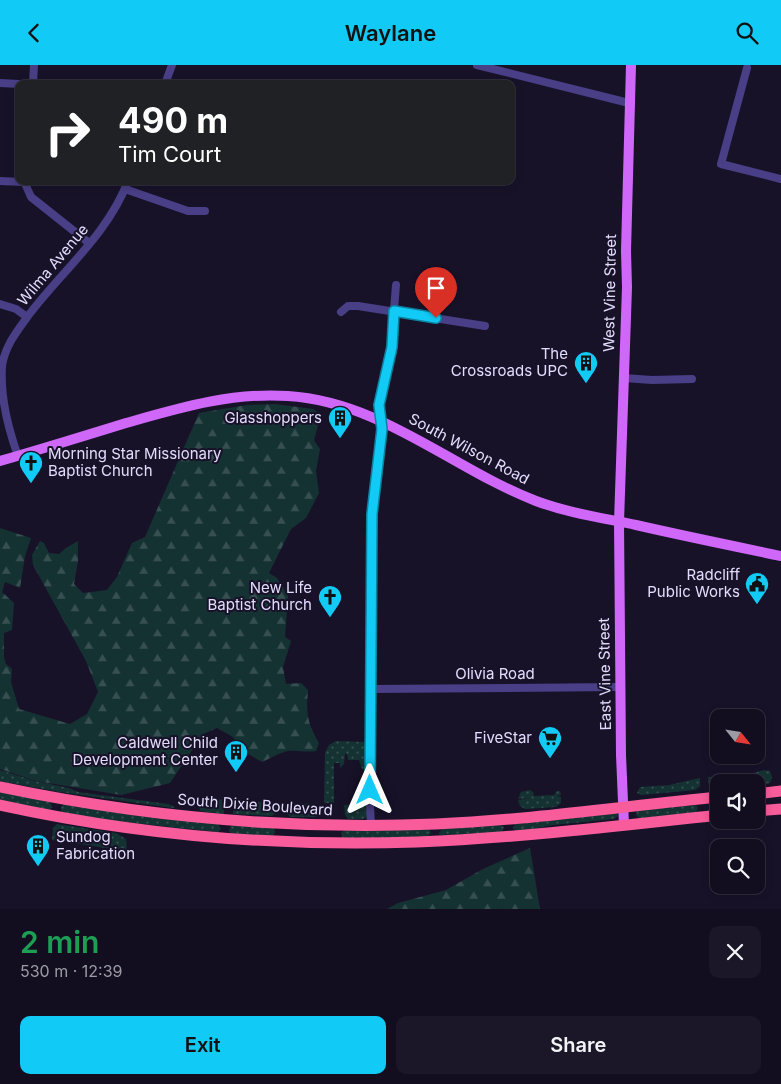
<!DOCTYPE html>
<meta charset="utf-8">
<style>
body{margin:0;font-family:Inter,sans-serif;background:#1b1728;color:#f1f3f6;height:100vh;display:flex;flex-direction:column;font-size:19px;white-space:nowrap}
*{box-sizing:border-box;margin:0}
p{font-size:16px;color:#9c9ca4}
.icon{flex:none;width:28px;height:28px;fill:none;stroke:currentColor;stroke-width:2;stroke-linecap:round;stroke-linejoin:round}
.map{position:relative;height:844px;overflow:hidden}
.side{display:flex;flex-direction:column;background:#120e1f;flex:1}
.side>*{flex:none}
.top-card{position:absolute;left:15px;top:15px;width:500px;height:105px;border-radius:10px;box-shadow:0 2px 8px #0003,0 0 0 1px #312e3d;background:#202124;color:#fff;overflow:hidden}
.needle{width:32px;rotate:120deg}
.tools{position:absolute;left:710px;top:644px;display:grid;gap:10px}
.tools a{display:grid;place-items:center;width:55px;height:55px;border-radius:10px;background:#120e1f;box-shadow:0 2px 8px #0003,0 0 0 1px #312e3d;font-size:25px}
.pin{position:absolute;display:grid;place-items:center;width:42px;height:42px;color:#fff;margin:-51px -21px;border-radius:50% 50% 50% 0;rotate:-45deg;box-shadow:0 0 5px #0007}
.pin .icon{rotate:45deg}
.me{position:absolute;width:55px;margin:-28px;rotate:0deg;stroke-linejoin:round;filter:drop-shadow(0 0 4px #0008)}
.turn{display:flex;align-items:center;gap:18px;height:105px;padding:0 20px;font-size:22px}
.turn .icon{width:65px;height:65px;stroke-width:2.5}
.turn b{display:block;font-size:35px;line-height:42px}
.round{display:grid;place-items:center;flex:none;width:52px;height:52px;border-radius:10px;background:#1b1728}
.head{display:flex;align-items:center;justify-content:space-between;height:85px;padding:0 20px}
h1{font-size:30px;font-weight:600;line-height:38px;color:#1e9e55}
.primary-button{display:flex;gap:10px;margin-top:auto;padding:10px 20px}
.primary-button a{flex:1;height:58px;border-radius:10px;background:#11caf5;color:#111;font-size:20px;font-weight:600;line-height:58px;text-align:center}
.primary-button a+a{background:#1b1728;color:#f1f3f6}
header{display:flex;justify-content:space-between;align-items:center;height:65px;padding:0 20px;background:#11caf5;color:#111;font-size:22px;font-weight:600}
.map>svg:first-child{display:block}
.grass{fill:url(#grass-dots)}
.forest{fill:url(#forest-firs)}
.lines{fill:none;stroke-linecap:round;stroke-linejoin:round}
.minor{stroke:#483f86;stroke-width:8}
.major{stroke:#cf68f8;stroke-width:10}
.highway{stroke:#f85c9a;stroke-width:11}
.route-casing{stroke:#0b839f;stroke-width:12}
.route{stroke:#11caf5;stroke-width:9}
.labels{text-anchor:middle;stroke-width:4;stroke-linejoin:round;paint-order:stroke}
.street-label{font-size:15px;fill:#e3dcfd;stroke:#181229}
.poi-label{font-size:15px;fill:#e3dcfd;stroke:#181229;text-anchor:end}
</style>
<header><svg class="icon" aria-label="back" viewBox="0 0 24 24"><path d="M15 5l-7 7 7 7"/></svg>Waylane<svg class="icon" aria-label="search" viewBox="0 0 24 24"><circle cx="10" cy="10" r="6"/><path d="M15 15l6 6"/></svg></header>
<div class="map">
<svg width="781" height="844" viewBox="0 0 781 844">
<defs>
<pattern id="grass-dots" width="8" height="8" patternUnits="userSpaceOnUse" patternTransform="scale(1.25)"><rect width="8" height="8" fill="#153233"/><path d="M2 2h.1M6 6h.1" fill="none" stroke="#374f51" stroke-width="1.8" stroke-linecap="round"/></pattern>
<pattern id="forest-firs" width="22" height="20" patternUnits="userSpaceOnUse" patternTransform="scale(1.25)"><rect width="22" height="20" fill="#153233"/><path d="M5 1l3.5 6h-7zM16 11l3.5 6h-7z" fill="#374f51"/></pattern>
</defs>
<rect width="100%" height="100%" fill="#181229"/>
<!-- grass -->
<g class="grass">
<path d="M336,676L366,677L368,679L367,705L362,704L359,695H348L347,689H345L344,699L340,703V698H334V738H324L325,688L329,680Z"/>
<path d="M0,705L35,716L69,723L78,727L168,739L175,742L173,743L60,727L0,716Z"/>
<path d="M764,705L770,706L772,713L770,718L756,721V718H719V724C710,725 708,720 708,712L753,708Z"/>
<path d="M700,713V721L695,725L641,730L637,728L640,722L669,720Z"/>
<path d="M364,715L367,716V752L363,754H348L345,750L344,740L364,739Z"/>
<path d="M530,725L533,727L534,731L554,730L557,726H560L561,730L557,731L561,732V738L556,742L525,744L520,741L518,735L531,733L518,734L521,727Z"/>
<path d="M0,727L50,737L52,742L50,745L0,736Z"/>
<path d="M202,733L224,735V749L200,746L198,738Z"/>
<path d="M237,736L277,738V747L272,751L233,749L234,738Z"/>
<path d="M288,738L313,739L316,752H290L287,748Z"/>
<path d="M64,739L218,759L221,764L218,767L105,755L61,747V742Z"/>
<path d="M696,740L698,743L696,747L640,754L636,750L637,745Z"/>
<path d="M617,748L618,751L614,754L553,760L517,767L513,763L515,759Z"/>
<path d="M57,759L116,768L126,774L127,786L52,775L53,763Z"/>
<path d="M498,759L504,762L502,767L440,770L439,768L443,763Z"/>
<path d="M232,760L274,763L275,767L273,771L232,769L229,767V764Z"/>
<path d="M429,764L431,768L427,772L346,774L342,772L341,768L344,765Z"/>
</g>
<!-- forest -->
<g class="forest">
<path d="M275,339L313,344L321,349L314,375L320,384L316,406L319,428L306,453L291,464L269,508L277,513L288,531L285,572L291,576L283,602L286,619L301,618L308,625C306,649 307,657 319,678L316,686C305,688 294,684 284,687C277,689 269,694 262,697L240,684L233,672L217,663L203,669L170,718L121,730L36,716L0,704V463L31,473L25,491L20,523L5,517L2,527L14,538L12,565L4,568V592L6,599L12,604L11,617L19,644L70,659L87,649L98,627L86,596L33,500L32,490L40,476L44,478L49,488L59,489L66,483L78,476V496L74,519L83,528L107,525L117,512L132,478L145,472L199,348L247,340Z"/>
<path d="M530,783L540,844H387L398,838L446,825L483,804Z"/>
</g>
<g class="lines">
<!-- minor -->
<g class="minor">
<path d="M477,0L629,38"/>
<path d="M747,3L721,99L781,114"/>
<path d="M0,18L19,19"/>
<path d="M33,19L34,0"/>
<path d="M165,19L172,0"/>
<path d="M0,116L23,117"/>
<path d="M24,116L31,132L89,178"/>
<path d="M125,124L188,146H205"/>
<path d="M0,239L16,244L27,252"/>
<path d="M341,247L348,241H358L485,261"/>
<path d="M624,313L652,315L692,314"/>
<path d="M18,391C8,363 0,331 2,301C5,281 17,266 28,251C62,206 108,169 128,116"/>
<path d="M370,624L620,622"/>
<path d="M371,760L370,740L372,460L382,364L379,340L391,282L396,220"/>
</g>
<!-- major -->
<g class="major">
<path d="M0,396C42,384 84,371 126,358C179,343 232,327 288,331C382,337 451,403 536,436C568,448 603,453 636,460C684,471 733,481 781,491"/>
<path d="M624,760L621,690L619,457L627,222L626,186L631,0"/>
</g>
<!-- highway -->
<g class="highway">
<path d="M0,722C143,752 290,765 436,759C531,755 625,741 719,732"/>
<path d="M756,729L781,726"/>
<path d="M0,740C137,770 277,782 417,777C518,773 619,761 719,750"/>
<path d="M756,746L781,744"/>
</g>
</g>
<g class="lines">
<!-- route casing -->
<g class="route-casing">
<path id="route" d="M370,725L372,449L382,364L379,340L392,282L394,246L436,253"/>
</g>
<!-- route -->
<use href="#route" class="route"/>
</g>
<!-- icons -->
<defs>
<g id="building-pin" transform="scale(1.25)"><path d="M0 17L-7.5 6A9.5 9.5 0 1 1 7.5 6Z" fill="#11caf5" stroke="#181229"/><path d="M-4-6H4V6H1V3H-1V6H-4ZM-2.5-4.3h1.7v1.8h-1.7ZM.8-4.3h1.7v1.8H.8ZM-2.5-1h1.7V.8h-1.7ZM.8-1h1.7V.8H.8Z" fill="#111"/></g>
<g id="church-pin" transform="scale(1.25)"><path d="M0 17L-7.5 6A9.5 9.5 0 1 1 7.5 6Z" fill="#11caf5" stroke="#181229"/><path d="M-1.2-6h2.4v3.5h3.3v2.4h-3.3V6h-2.4V-.1h-3.3v-2.4h3.3Z" fill="#111"/></g>
<g id="civic-pin" transform="scale(1.25)"><path d="M0 17L-7.5 6A9.5 9.5 0 1 1 7.5 6Z" fill="#11caf5" stroke="#181229"/><path d="M-.6-6.5H3V-4.5H.6V-3L4-1V1h2V6H-6V1h2V-1L-.6-3ZM-1.2 2.5V6h2.4V2.5Z" fill="#111"/></g>
<g id="supermarket-pin" transform="scale(1.25)"><path d="M0 17L-7.5 6A9.5 9.5 0 1 1 7.5 6Z" fill="#11caf5" stroke="#181229"/><path d="M-6-5.5h2.5l.6 2H6L4.5 2H-2.5L-4.4-4H-6ZM-1.5 3.2a1.3 1.3 0 1 0 .1 0ZM3 3.2a1.3 1.3 0 1 0 .1 0Z" fill="#111"/></g>
</defs>
<g fill-rule="evenodd">
<use href="#building-pin" x="586" y="298"/>
<use href="#building-pin" x="340" y="353"/>
<use href="#church-pin" x="31" y="398"/>
<use href="#civic-pin" x="757" y="519"/>
<use href="#church-pin" x="330" y="532"/>
<use href="#supermarket-pin" x="550" y="673"/>
<use href="#building-pin" x="236" y="687"/>
<use href="#building-pin" x="38" y="781"/>
</g>
<g class="labels">
<!-- street labels -->
<g class="street-label">
<text transform="translate(53 200) rotate(-50)" y="5">Wilma Avenue</text>
<text transform="translate(610 228) rotate(-89)" y="5">West Vine Street</text>
<text transform="translate(469 384) rotate(28)" y="5">South Wilson Road</text>
<text x="495" y="614">Olivia Road</text>
<text transform="translate(605 609) rotate(-91)" y="5">East Vine Street</text>
<text transform="translate(255 740) rotate(4)" y="5">South Dixie Boulevard</text>
</g>
<!-- poi labels -->
<g class="poi-label">
<text x="568" y="294">The<tspan x="568" dy="17">Crossroads UPC</tspan></text>
<text x="322" y="358">Glasshoppers</text>
<text x="48" y="394" text-anchor="start">Morning Star Missionary<tspan x="48" dy="17">Baptist Church</tspan></text>
<text x="740" y="515">Radcliff<tspan x="740" dy="17">Public Works</tspan></text>
<text x="312" y="528">New Life<tspan x="312" dy="17">Baptist Church</tspan></text>
<text x="532" y="678">FiveStar</text>
<text x="218" y="683">Caldwell Child<tspan x="218" dy="17">Development Center</tspan></text>
<text x="56" y="777" text-anchor="start">Sundog<tspan x="56" dy="17">Fabrication</tspan></text>
</g>
</g>
</svg>
<div class="tools">
<a><svg class="needle" viewBox="-14 -14 28 28"><path d="M0-13l5 13h-10z" fill="#e53935"/><path d="M0 13l5-13h-10z" fill="#9c9ca4"/></svg></a>
<a><svg class="icon" aria-label="sound" viewBox="0 0 24 24"><path d="M4 9h4l5-4v14l-5-4H4zM17 9q2 3 0 6"/></svg></a>
<a><svg class="icon" aria-label="search" viewBox="0 0 24 24"><circle cx="10" cy="10" r="6"/><path d="M15 15l6 6"/></svg></a>
</div>
<div class="pin" style="left:436px;top:253px;background:#d93025"><svg class="icon" aria-label="arrive" viewBox="0 0 24 24"><path d="M6 21V4h12l-3 4 3 4H6"/></svg></div>
<svg class="me" style="left:370px;top:725px" viewBox="-20 -20 40 40"><path d="M0-17L14 15 0 8-14 15z" fill="#11caf5" stroke="#fff" stroke-width="4"/></svg>
<div class="top-card">
<div class="turn"><svg class="icon" aria-label="right" viewBox="0 0 24 24"><path d="M7 20v-9h11M14 6l5 5-5 5"/></svg><div><b>490 m</b>Tim Court</div></div>
</div>
</div>
<section class="side">
<div class="head"><div><h1>2 min</h1><p>530 m · 12:39</p></div><a class="round"><svg class="icon" aria-label="close" viewBox="0 0 24 24"><path d="M6 6l12 12M18 6L6 18"/></svg></a></div>
<div class="primary-button"><a>Exit</a><a>Share</a></div>
</section>
